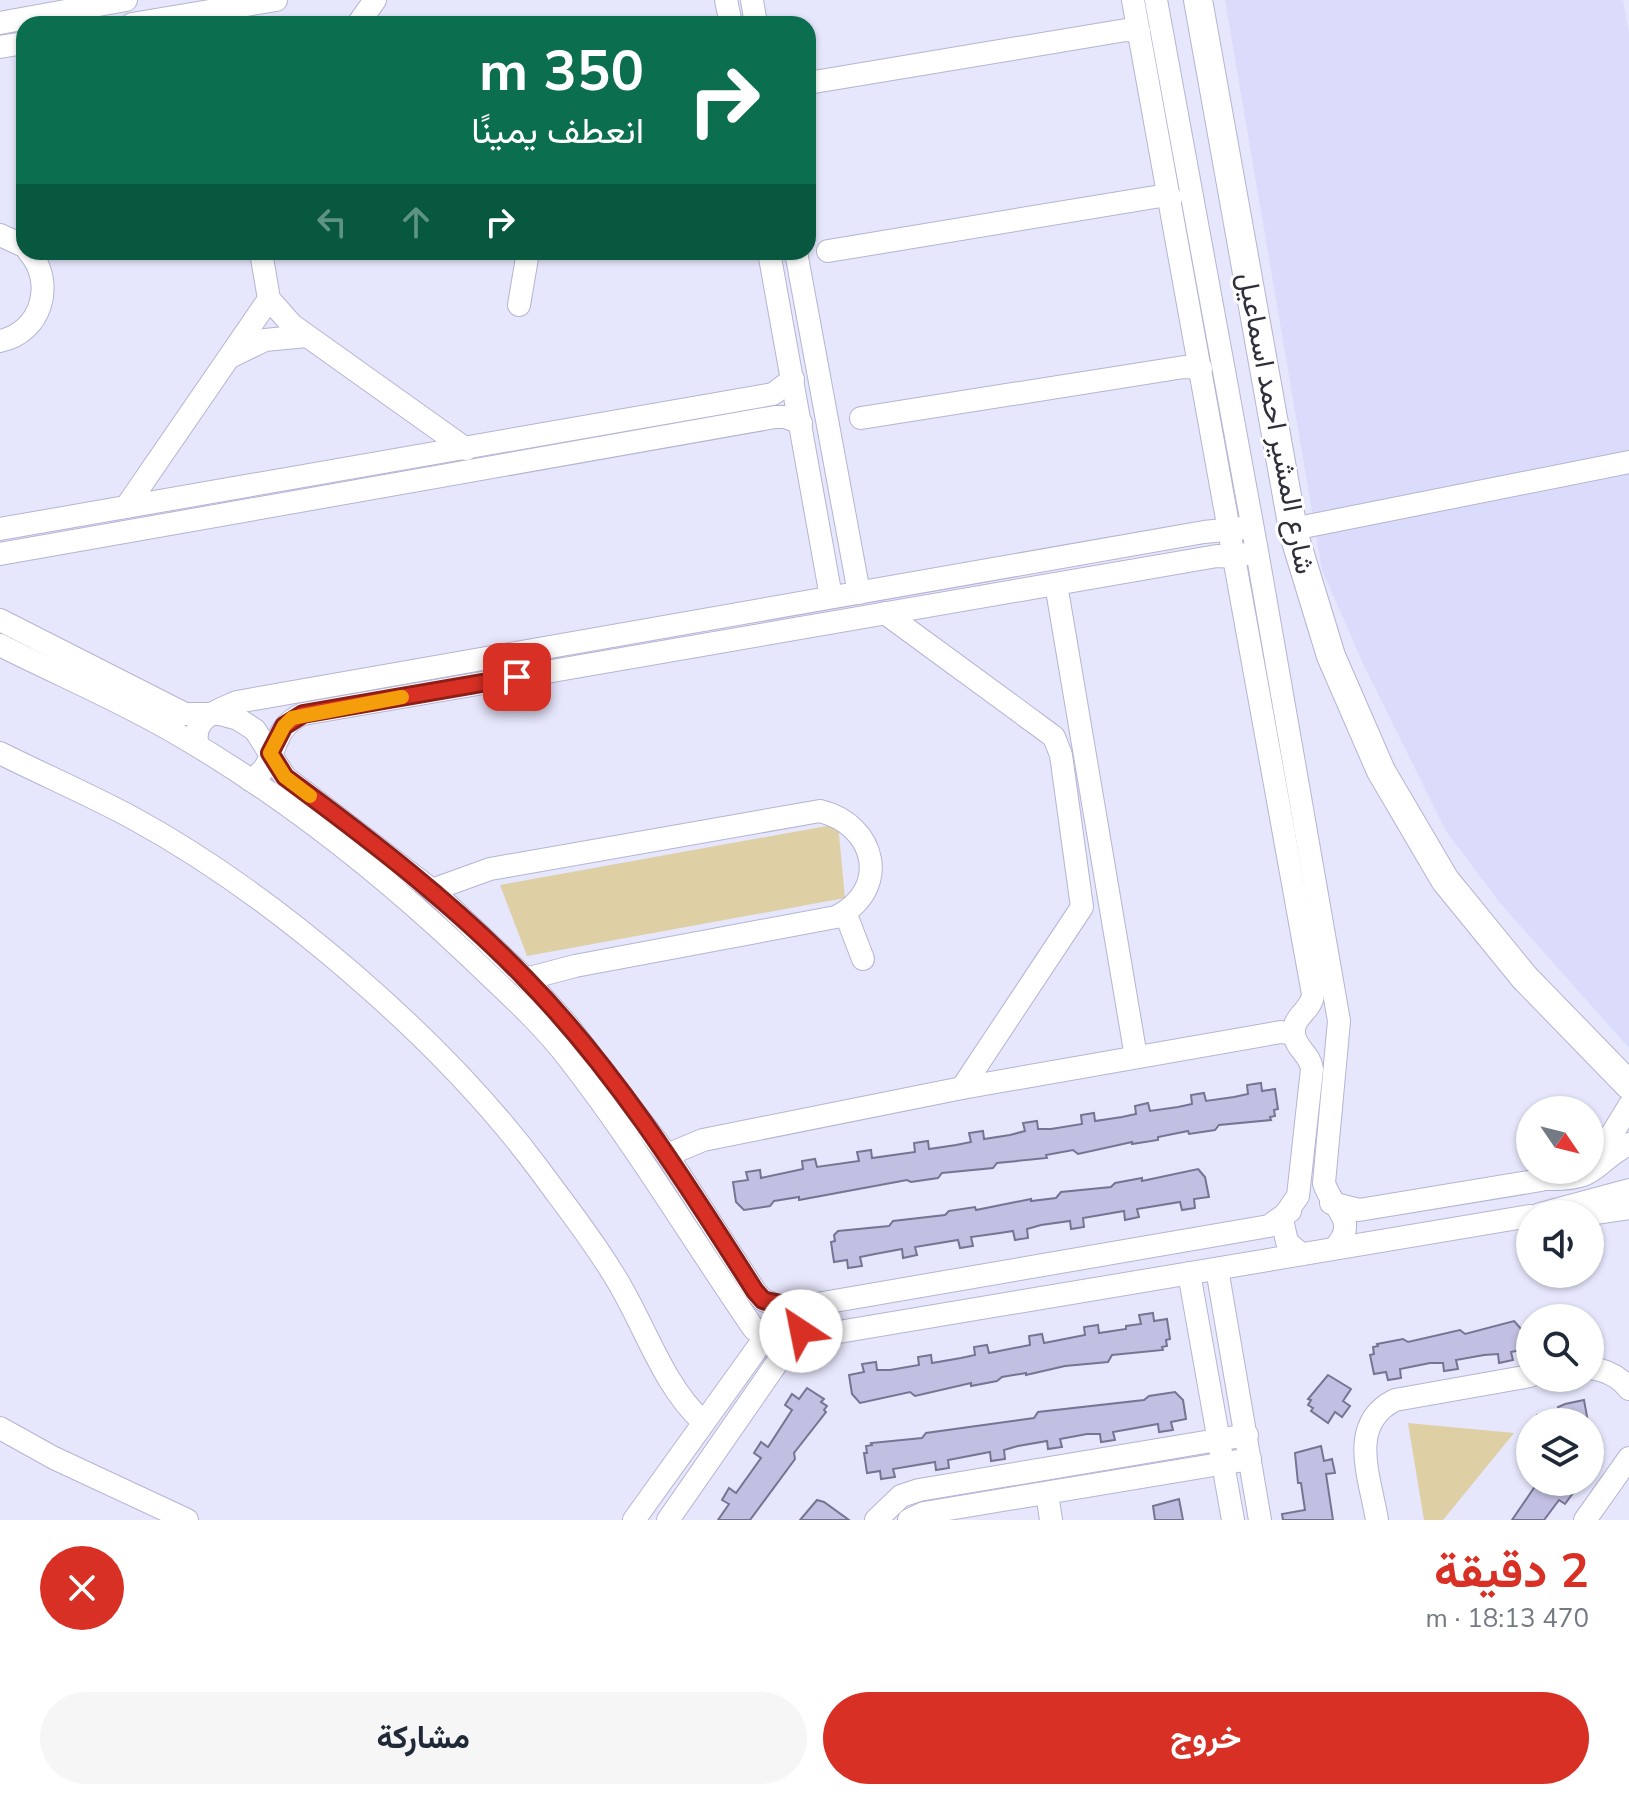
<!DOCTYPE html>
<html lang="ar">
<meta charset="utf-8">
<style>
body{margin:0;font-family:"Nunito Sans",Vazirmatn,sans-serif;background:#f6f6f7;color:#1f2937;direction:rtl;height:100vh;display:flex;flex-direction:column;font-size:30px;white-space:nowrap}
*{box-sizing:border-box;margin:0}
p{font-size:26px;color:#747a83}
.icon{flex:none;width:44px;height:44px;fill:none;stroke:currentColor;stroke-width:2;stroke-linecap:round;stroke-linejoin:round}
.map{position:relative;height:1520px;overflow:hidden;direction:ltr}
.side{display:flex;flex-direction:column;background:#fff;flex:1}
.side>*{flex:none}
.banner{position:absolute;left:16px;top:16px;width:800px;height:244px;border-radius:24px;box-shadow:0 2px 6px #0004;direction:rtl;background:#0b6e4f;color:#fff;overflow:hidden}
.needle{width:52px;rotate:125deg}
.controls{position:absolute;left:1516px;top:1096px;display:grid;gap:16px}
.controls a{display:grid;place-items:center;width:88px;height:88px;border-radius:50%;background:#fff;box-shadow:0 2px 6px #0004;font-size:40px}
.pin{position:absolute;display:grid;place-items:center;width:68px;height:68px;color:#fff;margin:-34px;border-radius:16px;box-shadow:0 4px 12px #0006}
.me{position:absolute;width:88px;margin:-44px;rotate:326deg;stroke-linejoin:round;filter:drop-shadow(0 0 6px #0008)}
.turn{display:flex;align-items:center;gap:28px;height:168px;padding:0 40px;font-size:36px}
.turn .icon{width:104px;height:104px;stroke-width:2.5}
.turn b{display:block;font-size:56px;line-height:68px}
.lanes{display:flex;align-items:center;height:76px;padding:0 40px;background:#0003;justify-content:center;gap:40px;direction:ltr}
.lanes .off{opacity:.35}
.round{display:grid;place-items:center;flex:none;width:84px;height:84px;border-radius:42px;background:#f6f6f7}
.overview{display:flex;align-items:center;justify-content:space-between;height:136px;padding:0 40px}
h1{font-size:48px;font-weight:700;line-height:60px;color:#d93025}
.button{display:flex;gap:16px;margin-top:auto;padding:16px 40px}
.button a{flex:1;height:92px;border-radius:48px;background:#d93025;color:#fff;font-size:32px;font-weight:700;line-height:92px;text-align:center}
.button a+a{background:#f6f6f7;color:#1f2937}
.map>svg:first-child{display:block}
.built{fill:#dbdbfc}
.green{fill:#ded0a4}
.building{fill:#c1c0e2;stroke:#757493;stroke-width:2}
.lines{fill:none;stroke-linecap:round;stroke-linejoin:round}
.minor-casing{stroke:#b4b4d5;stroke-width:24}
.major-casing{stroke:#b4b4d5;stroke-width:30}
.minor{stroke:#fff;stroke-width:22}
.major{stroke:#fff;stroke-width:28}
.route-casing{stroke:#8d1f18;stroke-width:20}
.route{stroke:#d93025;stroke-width:14}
.slow{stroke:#f59e0b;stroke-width:14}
.labels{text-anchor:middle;stroke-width:6;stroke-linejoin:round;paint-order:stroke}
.street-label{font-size:28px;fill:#2f2f3c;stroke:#fff}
</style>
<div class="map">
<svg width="1629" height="1520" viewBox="0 0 1629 1520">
<rect width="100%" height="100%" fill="#e6e6fc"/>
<!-- built -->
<path class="built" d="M1225,0H1623L1629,33V1048L1500,903L1446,831L1365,668L1322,570Z"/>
<!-- green -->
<g class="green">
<path d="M838,824L845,898L527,956L500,885Z"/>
<path d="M1408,1423L1514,1433L1443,1520H1424Z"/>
</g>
<!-- building -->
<g class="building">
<path d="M1261,1083L1262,1091L1275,1089L1278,1109L1274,1110L1275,1116L1270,1117L1271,1120L1219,1125L1215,1130L1189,1134L1188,1131L1158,1137V1140L1132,1144V1142L1078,1154L1073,1150L1046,1155L1047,1158L997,1163L993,1168L942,1173L938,1178L911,1182L907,1180L799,1200V1197L774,1201L770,1206L744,1210L736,1202L733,1182L748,1180L746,1172L760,1170L761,1178L803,1169L802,1161L815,1159L817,1167L859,1161L857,1152L871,1150L872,1158L915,1152L914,1143L928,1141L929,1149L956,1145L971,1142L969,1133L983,1131L984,1139L1010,1135L1025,1131L1023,1123L1037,1121L1038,1129H1051L1082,1124L1081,1115L1094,1113L1095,1121L1122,1117L1136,1114L1135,1106L1148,1103L1150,1111L1178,1107L1192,1104L1191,1095L1204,1093L1206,1101L1234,1097L1248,1094L1247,1085Z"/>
<path d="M1198,1169L1205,1177L1209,1197L1194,1199L1195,1208L1182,1210L1180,1202L1137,1209L1139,1217L1125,1220L1124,1211L1083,1218L1084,1227L1071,1229L1070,1221L1041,1225L1027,1229L1028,1238L1015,1240L1013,1231L1000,1233L971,1237L973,1246L960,1248L958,1240L915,1247L917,1255L903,1258L902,1249L875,1254L860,1257L862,1266L848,1268L847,1260L834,1262L831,1242L835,1241L834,1235L838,1231L889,1226L893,1221L945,1215L949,1211L975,1207L976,1210L1031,1199V1201L1056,1198L1061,1192L1111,1187L1115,1183L1142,1178V1181Z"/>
<path d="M1153,1313L1154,1321L1167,1319L1170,1339L1166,1340L1167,1346L1162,1347L1163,1350L1112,1355L1108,1362L1065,1366L1026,1375V1373L1002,1377L997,1381L971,1386V1383L915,1396L910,1392L860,1403L852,1394L849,1375L864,1372L862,1364L876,1362L877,1370H890L919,1365L918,1357L931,1355L932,1363L961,1358L975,1355L974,1347L987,1345L989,1353L1030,1345L1029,1336L1042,1334L1044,1343L1085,1335L1084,1327L1098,1325L1099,1333L1126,1329V1326L1141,1324L1139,1315Z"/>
<path d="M1514,1321L1522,1330L1526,1349L1511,1352L1513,1360L1499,1363L1498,1354L1484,1355L1456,1360L1458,1369L1444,1371L1443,1363H1430L1400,1369L1401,1378L1388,1380L1386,1372L1374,1374L1370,1355L1374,1354L1373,1347L1378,1346L1377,1344L1403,1339L1408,1342L1460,1330L1465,1334Z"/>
<path d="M1328,1375L1351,1389L1343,1401L1350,1406L1342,1417L1335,1412L1328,1423L1311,1411L1313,1408L1308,1405L1311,1400L1308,1399Z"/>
<path d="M807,1388L824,1399L821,1402L827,1406L824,1410L826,1412L794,1453L795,1459L750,1520H718L729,1504L722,1500L729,1488L736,1493L761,1458L754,1453L761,1442L768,1447L792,1410L785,1405L792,1394L799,1399Z"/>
<path d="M1175,1392L1183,1400L1186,1419L1171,1422L1173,1430L1159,1432L1158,1424L1113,1432L1115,1440L1101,1442L1100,1434H1087L1060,1439L1062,1447L1048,1449L1047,1441L1018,1446L1004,1450L1005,1459L991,1461L990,1452L948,1460L949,1468L936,1470L935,1462L893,1469L895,1477L881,1479L880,1471L867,1473L864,1453H867L866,1446L872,1445L871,1443L922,1438L926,1433L1034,1418L1038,1412L1144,1400L1149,1396Z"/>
<path d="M1584,1400L1588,1422H1537V1415L1559,1412L1558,1407L1565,1404Z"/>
<path d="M1321,1446L1324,1461L1332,1459L1335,1473L1326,1474L1333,1520H1283L1282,1514L1305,1510L1301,1483H1298L1295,1453Z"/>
<path d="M1538,1482H1571L1566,1488L1573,1493L1565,1504L1559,1500L1544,1520H1512Z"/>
<path d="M1179,1499L1183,1520H1155L1153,1506Z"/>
<path d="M817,1500L824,1502L849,1520H800Z"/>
</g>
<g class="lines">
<!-- minor casing -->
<g class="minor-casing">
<g id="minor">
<path d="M726,0L731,24"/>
<path d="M752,0L756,24"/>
<path d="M1133,0L1313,994C1312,1011 1292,1016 1294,1034C1296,1049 1310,1054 1312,1069L1298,1196L1282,1219L1287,1242L1301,1254"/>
<path d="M1156,0L1257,551L1339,1021L1324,1183C1332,1210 1360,1219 1335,1248"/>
<path d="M0,23L126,0"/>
<path d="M132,24L276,0"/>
<path d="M358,24L375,0"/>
<path d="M0,47L24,43"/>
<path d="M808,83L1126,30L1139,32"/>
<path d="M0,235L24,246"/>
<path d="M828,251L1161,196L1171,198"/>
<path d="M261,252L269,299L292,325L466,449"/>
<path d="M769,252L831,597"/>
<path d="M796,252L859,593"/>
<path d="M519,305L528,252"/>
<path d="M0,341C41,333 56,283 29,252"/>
<path d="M232,356L265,340L306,336"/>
<path d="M861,418L1184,367L1201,368"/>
<path d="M126,507L269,299"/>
<path d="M0,529L773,394L793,379"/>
<path d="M1293,529L1629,462"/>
<path d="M0,554L775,417H785L801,423"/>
<path d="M1056,584L1136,1057"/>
<path d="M885,613L1046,731L1054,737L1061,755L1082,907L962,1088"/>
<path d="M0,620L185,714H220L238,719L255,730L285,777L432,890L526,979L566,1023L667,1155L755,1291L763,1300L771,1303"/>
<path d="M0,645C59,675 122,701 179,735C284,796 380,872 468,955C502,988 540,1021 569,1059C636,1145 692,1239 754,1329"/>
<path d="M198,746C190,718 217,711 237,702L1204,532L1244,528"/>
<path d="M0,753C44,775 88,794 131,817C273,894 441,1038 538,1168C563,1202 590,1236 612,1272C644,1321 660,1382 703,1422"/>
<path d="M250,780C280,766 267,729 303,714L1217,556L1236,557L1250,553"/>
<path d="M432,890L490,869L820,811C877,825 891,890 836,917L575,966L526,979"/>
<path d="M845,912L863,959"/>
<path d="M1590,1154L1612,1134L1629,1106"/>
<path d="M667,1155L703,1140L962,1088L1281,1032L1294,1034"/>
<path d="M1548,1179C1600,1180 1591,1164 1629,1144"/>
<path d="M1331,1203L1359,1210L1541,1180L1564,1170"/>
<path d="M1540,1214L1629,1190"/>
<path d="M1590,1214L1629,1208"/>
<path d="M1217,1269L1260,1520"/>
<path d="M1189,1273L1233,1520"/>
<path d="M794,1308L1269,1226L1290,1211"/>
<path d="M797,1339L1530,1216"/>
<path d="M1590,1368C1606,1370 1619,1376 1629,1389"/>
<path d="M0,1428L54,1458L187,1520"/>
<path d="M1047,1493L1051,1520"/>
<path d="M634,1520L761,1343"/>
<path d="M668,1520L788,1347"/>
<path d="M876,1520L901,1496L919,1490L1247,1435"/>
<path d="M909,1520L924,1513L1250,1459"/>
<path d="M1377,1520C1370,1477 1347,1424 1395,1400L1530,1376"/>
<path d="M1585,1520L1629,1458"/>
</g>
</g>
<!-- major casing -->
<g class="major-casing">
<path id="major" d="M1198,0L1294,535L1331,656L1381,771L1445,880L1524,977L1629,1085"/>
</g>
<!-- minor -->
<use href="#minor" class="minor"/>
<!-- major -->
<use href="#major" class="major"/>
</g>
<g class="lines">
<!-- route casing -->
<g class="route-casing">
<path id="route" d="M517,677L303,714L284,726L270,753L285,777C369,839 453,903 526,979C616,1071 686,1183 755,1291L763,1300C783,1307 804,1300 801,1331"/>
</g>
<!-- route -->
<use href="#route" class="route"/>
<!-- slow -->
<path class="slow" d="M310,796L285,777L270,753L284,726L292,718L402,697"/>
</g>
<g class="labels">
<!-- street labels -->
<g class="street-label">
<text transform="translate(1277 423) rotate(79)" y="10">شارع المشير احمد اسماعيل</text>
</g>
</g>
</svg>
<div class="controls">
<a><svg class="needle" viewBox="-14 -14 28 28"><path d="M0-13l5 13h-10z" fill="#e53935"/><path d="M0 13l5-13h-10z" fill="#747a83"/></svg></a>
<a><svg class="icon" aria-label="sound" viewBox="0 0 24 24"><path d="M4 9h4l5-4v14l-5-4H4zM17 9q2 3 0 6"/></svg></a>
<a><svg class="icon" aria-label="search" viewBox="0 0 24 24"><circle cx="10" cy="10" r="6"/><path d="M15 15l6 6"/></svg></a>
<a><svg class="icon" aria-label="layers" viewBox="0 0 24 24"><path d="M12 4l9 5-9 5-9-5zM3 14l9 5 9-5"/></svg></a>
</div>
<div class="pin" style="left:517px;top:677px;background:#d93025"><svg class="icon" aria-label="arrive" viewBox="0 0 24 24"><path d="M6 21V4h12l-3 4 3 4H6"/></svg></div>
<svg class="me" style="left:801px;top:1331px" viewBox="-20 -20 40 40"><circle r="19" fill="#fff"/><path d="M0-13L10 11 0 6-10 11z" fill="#d93025"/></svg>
<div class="banner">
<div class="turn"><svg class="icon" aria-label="right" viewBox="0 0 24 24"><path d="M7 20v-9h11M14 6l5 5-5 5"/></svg><div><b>350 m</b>انعطف يمينًا</div></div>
<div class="lanes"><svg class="icon off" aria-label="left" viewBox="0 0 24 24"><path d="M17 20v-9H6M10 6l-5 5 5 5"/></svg><svg class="icon off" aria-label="ahead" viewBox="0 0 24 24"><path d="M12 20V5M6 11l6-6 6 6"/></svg><svg class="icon" aria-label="right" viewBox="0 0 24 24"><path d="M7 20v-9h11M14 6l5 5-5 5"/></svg></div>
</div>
</div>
<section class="side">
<div class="overview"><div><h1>2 دقيقة</h1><p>470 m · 18:13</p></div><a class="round" style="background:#d93025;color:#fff"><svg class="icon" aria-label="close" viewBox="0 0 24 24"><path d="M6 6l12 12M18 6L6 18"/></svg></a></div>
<div class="button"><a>خروج</a><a>مشاركة</a></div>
</section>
